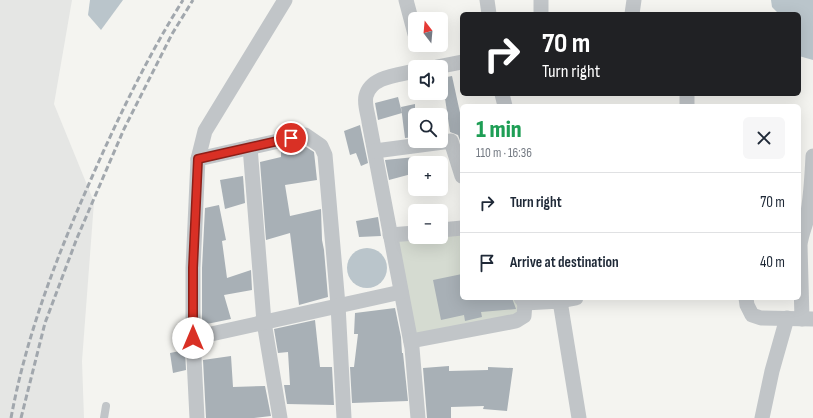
<!DOCTYPE html>
<meta charset="utf-8">
<style>
body{margin:0;font-family:"Sofia Sans Condensed",sans-serif;background:#f6f6f7;color:#1f2937;height:100vh;display:flex;flex-direction:column;font-size:15px;white-space:nowrap}
*{box-sizing:border-box;margin:0}
p{font-size:13px;color:#747a83}
.icon{flex:none;width:22px;height:22px;fill:none;stroke:currentColor;stroke-width:2;stroke-linecap:round;stroke-linejoin:round}
.map{position:relative;flex:1;overflow:hidden}
.side{position:absolute;left:460px;top:104px;width:341px;height:196px;display:flex;flex-direction:column;background:#fff;border-radius:6px;box-shadow:0 4px 16px #0002}
.side>*{flex:none}
.hud{position:absolute;left:460px;top:12px;width:341px;height:84px;border-radius:6px;box-shadow:0 4px 16px #0002;background:#202124;color:#fff;overflow:hidden}
.needle{width:26px;rotate:344deg}
.buttons{position:absolute;left:408px;top:12px;display:grid;gap:8px}
.buttons a{display:grid;place-items:center;width:40px;height:40px;border-radius:6px;background:#fff;box-shadow:0 4px 16px #0002;font-size:20px}
.pin{position:absolute;display:grid;place-items:center;width:34px;height:34px;color:#fff;margin:-17px;border:2px solid #fff;border-radius:50%;box-shadow:0 1px 4px #0007}
.me{position:absolute;width:44px;margin:-22px;rotate:0deg;stroke-linejoin:round;filter:drop-shadow(0 0 3px #0008)}
.turn{display:flex;align-items:center;gap:14px;height:84px;padding:0 16px;font-size:18px}
.turn .icon{width:52px;height:52px;stroke-width:2.5}
.turn b{display:block;font-size:28px;line-height:34px}
.round{display:grid;place-items:center;flex:none;width:42px;height:42px;border-radius:6px;background:#f6f6f7}
.summary{display:flex;align-items:center;justify-content:space-between;height:68px;padding:0 16px}
h1{font-size:24px;font-weight:800;line-height:30px;color:#1e9e55}
ul{padding:0;list-style:none}
li{display:flex;align-items:center;gap:12px;height:60px;padding:0 16px;border-top:1px solid #e0e1e3}
li div{flex:1}
li b{display:block;font-size:15px}
li em{font-style:normal}
.map>svg:first-child{display:block}
.built{fill:#e5e6e4}
.green{fill:#d5dbd1}
.water{fill:#bac5cb}
.building{fill:#a8b0b6}
.lines{fill:none;stroke-linecap:round;stroke-linejoin:round}
.service{stroke:#c1c5c8;stroke-width:8}
.minor{stroke:#c1c5c8;stroke-width:15}
.rail{stroke:#a1a7ad;stroke-width:3;stroke-dasharray:6 3;stroke-linecap:butt}
.route-casing{stroke:#8d1f18;stroke-width:10}
.route{stroke:#d93025;stroke-width:7}
</style>
<div class="map">
<svg width="813" height="418" viewBox="0 0 813 418">
<rect width="100%" height="100%" fill="#f4f4f0"/>
<!-- built -->
<path class="built" d="M0,0H72L54,104L94,202L82,361L84,418H0Z"/>
<!-- green -->
<path class="green" d="M462,230V298H518L522,317L413,336L395,238L441,237Z"/>
<!-- water -->
<g class="water">
<path d="M90,0H123L101,30L88,15Z"/>
<path d="M771,0H813V60L799,56V14H779L772,7Z"/>
<circle cx="367" cy="268" r="20"/>
</g>
<!-- building -->
<g class="building">
<path d="M452,76L462,122V146L458,135L450,132L442,78Z"/>
<path d="M398,97L402,113L378,120L375,103Z"/>
<path d="M415,104V137L405,138L401,107Z"/>
<path d="M360,125L368,163L361,166L356,153L350,155L344,131Z"/>
<path d="M303,145L314,152L317,180L285,185L290,216L321,209L322,240L324,250L328,297L299,305L290,233L266,240L260,162L281,157V150Z"/>
<path d="M415,157V173L389,180L385,160Z"/>
<path d="M243,176L245,203L225,209L220,180Z"/>
<path d="M219,205L226,240L222,241L227,278L251,270L252,290L224,295L231,319L202,325V268L205,208Z"/>
<path d="M378,217L381,236L359,237L356,221Z"/>
<path d="M462,274V298H512L516,309L481,312L482,317L465,321L464,315L441,320L433,280Z"/>
<path d="M395,308L401,337L402,353H403L408,401L352,403L350,367H354L358,334H354L355,313Z"/>
<path d="M315,320L320,367H332L334,405L287,404L284,385H290L288,352L278,353L274,329Z"/>
<path d="M185,350L186,370L173,373L170,353Z"/>
<path d="M231,356L233,387L265,386L271,416L254,418H206L203,360Z"/>
<path d="M449,366V371L488,370V367L513,368L507,411L483,409L484,406L451,407V418H427L423,368Z"/>
</g>
<g class="lines">
<!-- service -->
<path class="service" d="M104,418L106,406"/>
<!-- minor -->
<g class="minor">
<path d="M406,0L415,34"/>
<path d="M487,0L489,14"/>
<path d="M541,0V14"/>
<path d="M632,14L634,0"/>
<path d="M437,67L462,62"/>
<path d="M415,71C399,75 371,76 366,96C364,104 368,114 369,122L412,348L418,418"/>
<path d="M502,94L505,106"/>
<path d="M687,106V94"/>
<path d="M250,147L264,322L280,418"/>
<path d="M375,151L451,141L462,176"/>
<path d="M198,159L305,135L321,146L325,155L338,305L344,418"/>
<path d="M441,230L462,228"/>
<path d="M390,235L415,233"/>
<path d="M521,298L525,303L560,301L579,418"/>
<path d="M746,298L747,305L752,315L761,318L813,319"/>
<path d="M560,301L576,298"/>
<path d="M802,319L800,245C801,235 805,227 807,218C811,197 812,177 813,156"/>
<path d="M193,338L401,292"/>
<path d="M411,341L516,321L524,316L525,303"/>
<path d="M197,418L193,338V268L198,159L205,131L285,0"/>
<path d="M762,418L772,371L787,318"/>
</g>
<!-- rail -->
<g class="rail">
<path d="M11,418C26,337 55,261 88,186C116,122 146,59 183,0"/>
<path d="M21,418L45,323L77,238L124,129L172,34L193,0"/>
</g>
</g>
<g class="lines">
<!-- route casing -->
<g class="route-casing">
<path id="route" d="M193,338V268L198,159L291,138"/>
</g>
<!-- route -->
<use href="#route" class="route"/>
</g>
</svg>
<div class="buttons">
<a><svg class="needle" viewBox="-14 -14 28 28"><path d="M0-13l5 13h-10z" fill="#e53935"/><path d="M0 13l5-13h-10z" fill="#747a83"/></svg></a>
<a><svg class="icon" aria-label="sound" viewBox="0 0 24 24"><path d="M4 9h4l5-4v14l-5-4H4zM17 9q2 3 0 6"/></svg></a>
<a><svg class="icon" aria-label="search" viewBox="0 0 24 24"><circle cx="10" cy="10" r="6"/><path d="M15 15l6 6"/></svg></a>
<a>+</a>
<a>−</a>
</div>
<div class="pin" style="left:291px;top:138px;background:#d93025"><svg class="icon" aria-label="arrive" viewBox="0 0 24 24"><path d="M6 21V4h12l-3 4 3 4H6"/></svg></div>
<svg class="me" style="left:193px;top:338px" viewBox="-20 -20 40 40"><circle r="19" fill="#fff"/><path d="M0-13L10 11 0 6-10 11z" fill="#d93025"/></svg>
<div class="hud">
<div class="turn"><svg class="icon" aria-label="right" viewBox="0 0 24 24"><path d="M7 20v-9h11M14 6l5 5-5 5"/></svg><div><b>70 m</b>Turn right</div></div>
</div>
<section class="side">
<div class="summary"><div><h1>1 min</h1><p>110 m · 16:36</p></div><a class="round"><svg class="icon" aria-label="close" viewBox="0 0 24 24"><path d="M6 6l12 12M18 6L6 18"/></svg></a></div>
<ul>
<li><svg class="icon" aria-label="right" viewBox="0 0 24 24"><path d="M7 20v-9h11M14 6l5 5-5 5"/></svg><div><b>Turn right</b></div><em>70 m</em></li>
<li><svg class="icon" aria-label="arrive" viewBox="0 0 24 24"><path d="M6 21V4h12l-3 4 3 4H6"/></svg><div><b>Arrive at destination</b></div><em>40 m</em></li>
</ul>
</section>
</div>
